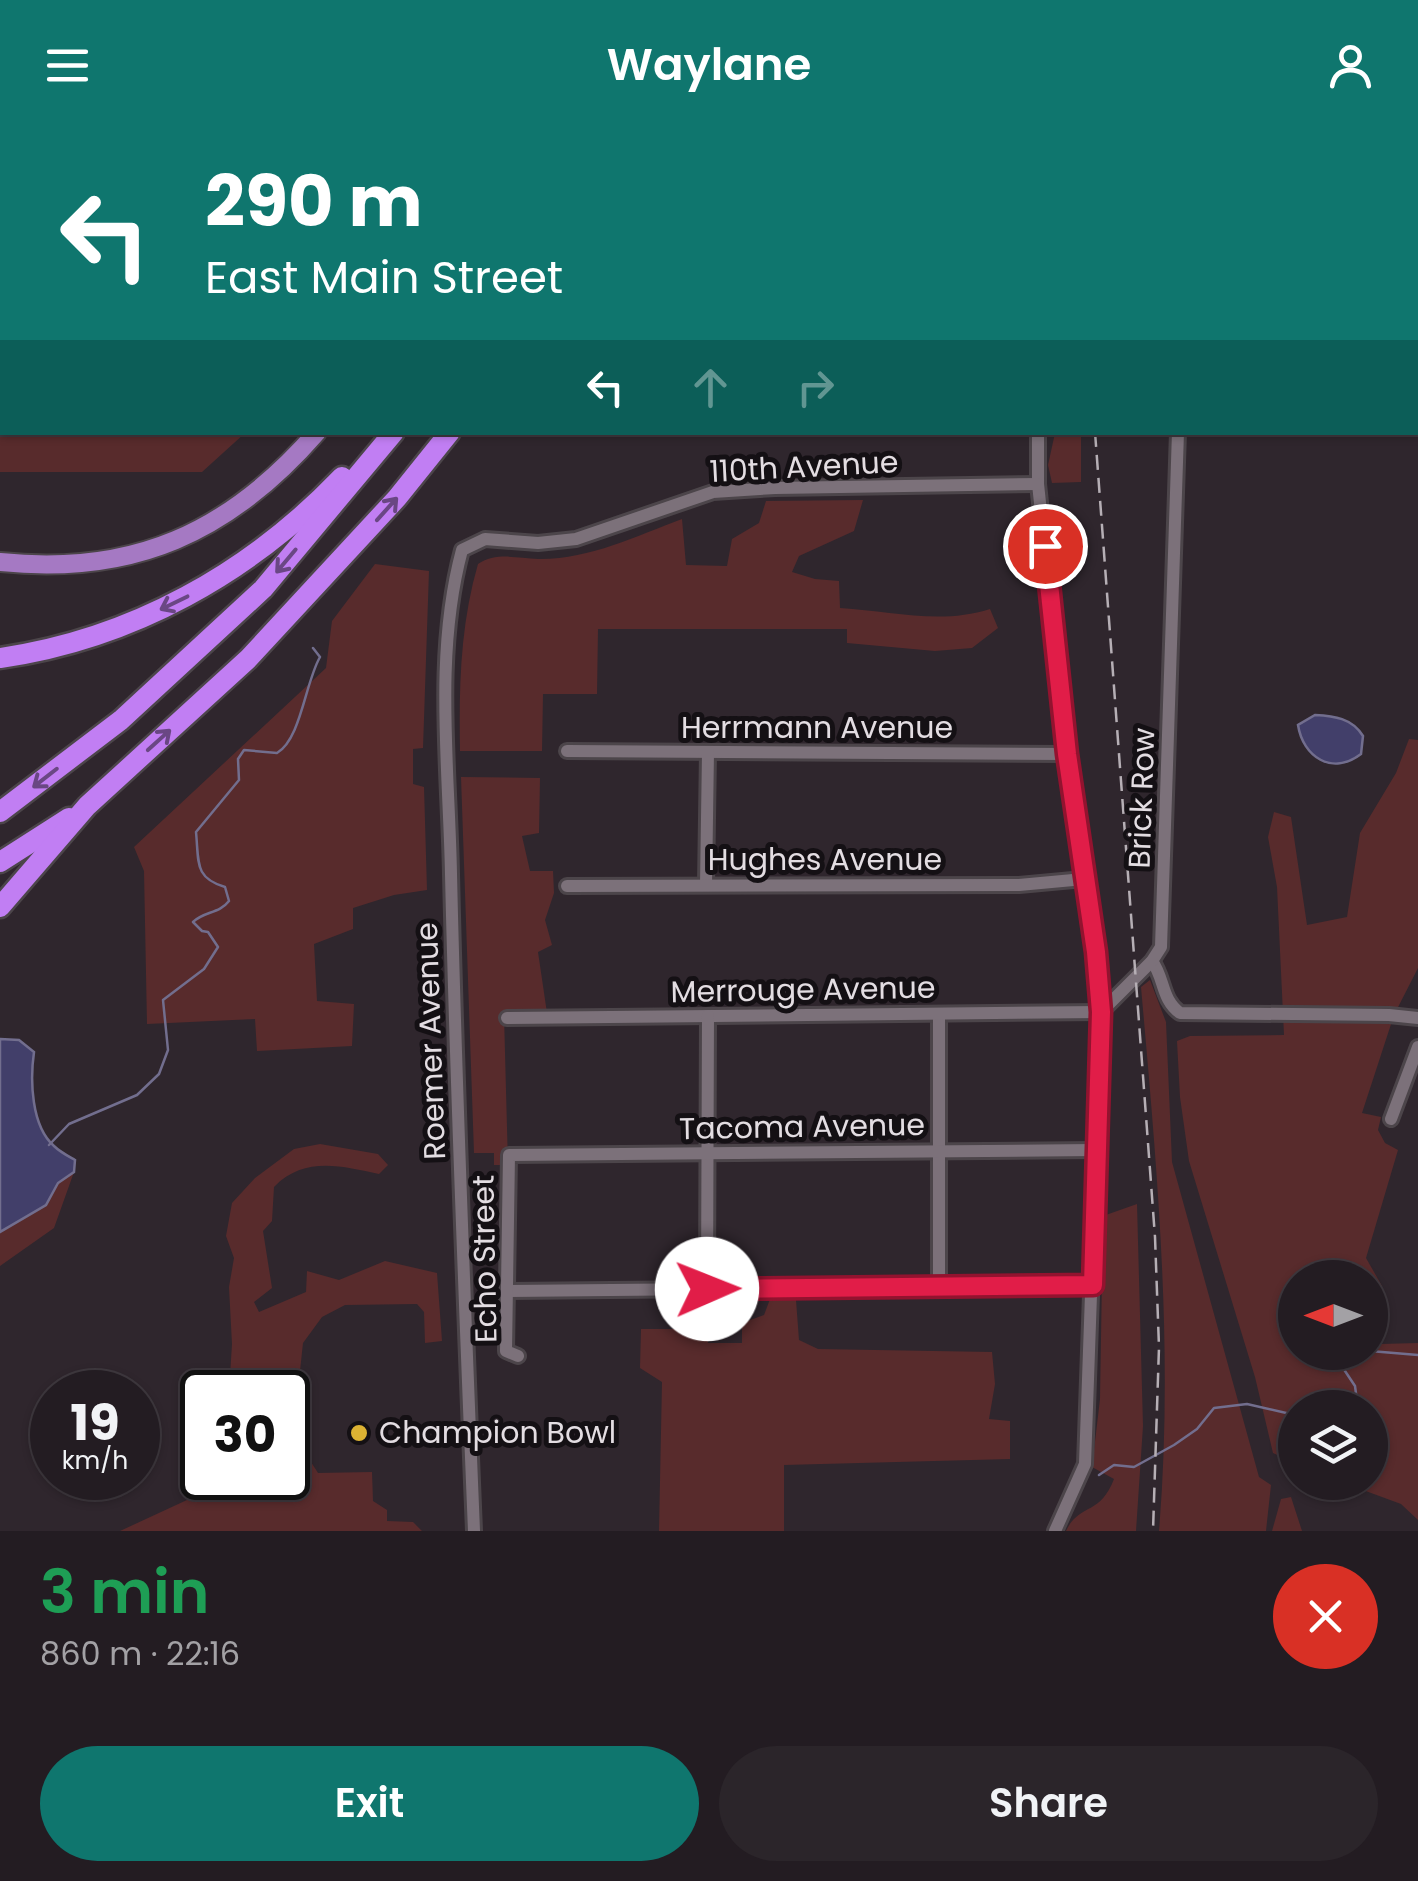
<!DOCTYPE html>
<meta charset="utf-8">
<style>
body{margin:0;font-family:Poppins,sans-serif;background:#2b252a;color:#f1f3f6;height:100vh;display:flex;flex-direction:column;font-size:38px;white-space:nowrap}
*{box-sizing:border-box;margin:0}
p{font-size:32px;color:#a3a1a5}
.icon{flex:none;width:55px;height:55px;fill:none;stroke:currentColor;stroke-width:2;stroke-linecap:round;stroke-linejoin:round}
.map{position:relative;height:1401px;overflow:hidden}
.side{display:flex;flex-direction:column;background:#231c22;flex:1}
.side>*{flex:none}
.hud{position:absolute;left:0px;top:0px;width:1420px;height:305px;box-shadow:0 2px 8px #0004,0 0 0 2px #403a40;background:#0f766e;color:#fff;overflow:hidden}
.needle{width:65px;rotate:270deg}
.controls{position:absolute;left:1278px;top:1130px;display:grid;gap:20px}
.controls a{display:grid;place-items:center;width:110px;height:110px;border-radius:50%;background:#231c22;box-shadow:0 2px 8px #0004,0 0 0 2px #403a40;font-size:50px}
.speed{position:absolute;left:30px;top:1240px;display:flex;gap:20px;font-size:50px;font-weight:700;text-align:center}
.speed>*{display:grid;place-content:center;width:130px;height:130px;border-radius:50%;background:#231c22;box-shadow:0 2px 8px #0004,0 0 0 2px #403a40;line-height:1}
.speed small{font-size:25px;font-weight:400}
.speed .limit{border:5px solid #111;border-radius:15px;background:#fff;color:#111}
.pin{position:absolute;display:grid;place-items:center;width:85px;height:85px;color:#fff;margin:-42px;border:5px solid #fff;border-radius:50%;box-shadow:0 2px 10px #0007}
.me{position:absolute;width:110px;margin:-55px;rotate:89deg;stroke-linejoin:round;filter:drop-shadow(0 0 8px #0008)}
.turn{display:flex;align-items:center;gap:35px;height:210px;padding:0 40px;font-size:45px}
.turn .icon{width:130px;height:130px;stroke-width:2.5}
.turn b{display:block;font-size:70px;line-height:85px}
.lanes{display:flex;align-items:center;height:95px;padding:0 40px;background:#0003;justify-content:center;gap:50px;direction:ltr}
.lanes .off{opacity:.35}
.round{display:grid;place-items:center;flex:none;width:105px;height:105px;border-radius:52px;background:#2b252a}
.summary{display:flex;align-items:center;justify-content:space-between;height:170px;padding:0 40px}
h1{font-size:60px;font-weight:600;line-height:75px;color:#1e9e55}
.primary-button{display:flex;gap:20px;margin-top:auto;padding:20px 40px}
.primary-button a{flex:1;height:115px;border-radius:60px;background:#0f766e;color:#fff;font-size:40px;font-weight:600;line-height:115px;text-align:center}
.primary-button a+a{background:#2b252a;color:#f1f3f6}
header{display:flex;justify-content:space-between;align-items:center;height:130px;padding:0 40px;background:#0f766e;color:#fff;font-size:45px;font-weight:600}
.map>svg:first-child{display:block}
.green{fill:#582b2c;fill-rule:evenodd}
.water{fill:#423f6a;stroke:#726e8e;stroke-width:2.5}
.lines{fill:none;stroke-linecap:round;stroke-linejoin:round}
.stream{stroke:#726e8e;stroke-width:2.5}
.minor-casing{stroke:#4c454a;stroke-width:18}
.major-casing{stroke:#4c454a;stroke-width:22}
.highway-casing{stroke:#4c454a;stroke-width:25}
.minor{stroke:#7c717a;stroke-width:12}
.major{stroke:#a579c3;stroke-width:18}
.highway{stroke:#c17ef3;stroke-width:20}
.rail{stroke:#b6afb5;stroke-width:2.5;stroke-dasharray:15 8;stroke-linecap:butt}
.oneway{stroke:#6a4784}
.route-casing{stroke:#92132f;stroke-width:25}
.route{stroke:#e11d48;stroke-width:18}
.poi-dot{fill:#dcb233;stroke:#141014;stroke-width:4}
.labels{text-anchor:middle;stroke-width:10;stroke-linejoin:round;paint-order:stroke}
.street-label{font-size:30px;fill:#e3dde2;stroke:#141014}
.poi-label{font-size:30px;fill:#e3dde2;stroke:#141014;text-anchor:start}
</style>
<header><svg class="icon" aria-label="menu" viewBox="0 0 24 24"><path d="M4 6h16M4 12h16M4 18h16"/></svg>Waylane<svg class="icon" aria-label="person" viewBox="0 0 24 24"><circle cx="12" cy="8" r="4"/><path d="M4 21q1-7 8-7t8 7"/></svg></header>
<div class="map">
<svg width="1418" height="1401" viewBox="0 0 1418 1401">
<rect width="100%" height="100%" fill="#2f262d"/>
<!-- green -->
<g class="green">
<path d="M0,0L44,2H2V302L245,303L202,342H0Z"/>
<path d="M1055,303H1081V352L1052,353L1048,335Z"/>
<path d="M863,370L854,401L799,426L792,442L815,449L839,451L840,478C891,481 941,495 990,479L998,498L972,518L935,521L847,513V499H598L597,564H543L542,621H460C459,558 460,496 478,434C496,422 517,428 538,429C588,430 636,406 682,389L686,435L727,436L732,409L759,393L766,371Z"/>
<path d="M375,434L429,441L423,618L413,619V654L424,657L427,760L394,765L353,778V799L314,814L317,871L354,874L352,916L257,921L255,889L147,894L144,741L134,717L326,538L332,491Z"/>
<path d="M1409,609L1418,610V838L1394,885L1362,983L1381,987L1378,1000L1385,1013L1398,1020L1366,1128L1382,1156L1374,1195L1381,1214L1418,1213V1390L1401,1374L1344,1353L1370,1352V1278H1295V1333L1273,1323L1255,1247L1189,1031L1180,967L1177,911L1190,906L1284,905L1277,757L1268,707L1274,682L1291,687L1307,795L1347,787L1360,703L1396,643ZM1295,1148H1370V1222H1295Z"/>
<path d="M461,647L540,648L539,703L522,706L530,741H553L554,763L545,790L552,815L538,822L547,883L504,885L508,1035H494V1023H474Z"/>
<path d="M1150,850L1166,892L1172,1032L1259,1347L1271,1355L1266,1401H1159C1174,1219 1157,1038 1141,857Z"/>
<path d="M320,1014L378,1024L388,1035L379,1044C341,1036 304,1026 274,1057L272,1091L263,1101L272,1158L254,1172L259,1182L306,1162L307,1141L339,1150L385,1131L437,1143L442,1211L425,1213L424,1182L417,1174L345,1175L322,1187L303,1213L300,1241L302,1318L318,1343L372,1342L373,1371L387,1380V1391L413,1392L422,1401H120L228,1351L229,1348H288V1262H229L232,1214L229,1157L234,1128L226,1106L232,1073L255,1048L294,1019Z"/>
<path d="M74,1042L54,1098L0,1136V1102L46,1075L58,1053Z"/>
<path d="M1137,1074L1143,1296L1136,1401H1066C1079,1373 1100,1386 1114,1349L1092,1337L1100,1269L1103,1086Z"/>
<path d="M770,1169L796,1170L799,1210L818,1219L992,1222L995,1254L989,1289L1010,1291V1329L784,1335V1401H659L662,1252L640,1238L641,1199H706L708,1213H742V1193L764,1185Z"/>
<path d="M1291,1367L1302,1401H1272L1281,1369Z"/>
</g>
<!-- water -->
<g class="water">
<path d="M1315,585C1334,586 1352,588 1363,606L1361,624C1332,646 1303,627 1298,595Z"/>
<path d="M0,909L19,910L34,922C30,950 31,996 54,1016C60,1022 68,1026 75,1030L74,1042L58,1053L46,1075L0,1102Z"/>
</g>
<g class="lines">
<!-- stream -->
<g class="stream">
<path d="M701,2L703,0"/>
<path d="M49,1015L69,994L137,965L159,944L168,920L163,870L204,839L218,817L208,802L202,801L193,792C204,781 219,784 229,771L225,757C194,748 199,732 196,702L239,650L238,629L244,620L277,623C301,609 305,553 320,527L313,518"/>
<path d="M1370,1221L1418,1225"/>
<path d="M1341,1222L1339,1232L1355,1256L1357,1271L1352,1278"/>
<path d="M1099,1345L1114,1335L1134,1337L1174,1315L1197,1299L1214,1278L1247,1274L1295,1285"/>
</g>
<!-- minor casing -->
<g class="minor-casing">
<g id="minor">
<path d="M1037,0V2"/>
<path d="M1194,2V0"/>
<path d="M1038,302V354L1067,624L1096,822L1101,882L1085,1334L1055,1401"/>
<path d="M567,621L1067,624"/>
<path d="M706,755L708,622"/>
<path d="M567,756L1019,755L1084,749"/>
<path d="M1152,831C1165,849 1161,869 1180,883L1389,885L1418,888"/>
<path d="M1101,882L1152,831L1161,817L1178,302"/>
<path d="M939,884V1157"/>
<path d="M507,888L1101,882"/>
<path d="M1391,989L1418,917"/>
<path d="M707,1159L708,886"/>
<path d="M509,1161L1093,1155"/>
<path d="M518,1226L506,1221L509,1025L1095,1020"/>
<path d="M474,1401C465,1182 456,963 451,744C449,637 434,524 462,420L485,409L538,413L576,409L713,362L775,358L1038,354"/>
</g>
</g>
<!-- major casing -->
<g class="major-casing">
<g id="major">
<path d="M553,2L554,0"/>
<path d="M0,432C133,446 229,403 317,302"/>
</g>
</g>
<!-- highway casing -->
<g class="highway-casing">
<g id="highway">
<path d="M606,2L607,0"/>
<path d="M642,2L643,0"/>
<path d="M0,528C132,509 250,443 342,347"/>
<path d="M0,682L121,590L263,459L394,302"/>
<path d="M0,732L69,688"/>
<path d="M0,777L87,676L248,529L397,368L450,302"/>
</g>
</g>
<!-- minor -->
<use href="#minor" class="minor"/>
<!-- major -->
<use href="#major" class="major"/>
<!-- highway -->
<use href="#highway" class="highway"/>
<!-- rail -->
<g class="rail">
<path d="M1089,2V0"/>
<path d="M1095,302L1155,1107L1159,1217L1153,1401"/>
</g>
</g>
<!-- one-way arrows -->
<defs><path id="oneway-shaft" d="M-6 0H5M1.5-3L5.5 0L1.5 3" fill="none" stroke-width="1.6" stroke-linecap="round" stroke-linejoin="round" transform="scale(2.5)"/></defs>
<g class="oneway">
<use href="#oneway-shaft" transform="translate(387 379) rotate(-48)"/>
<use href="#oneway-shaft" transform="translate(286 431) rotate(130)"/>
<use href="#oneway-shaft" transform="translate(174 473) rotate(154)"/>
<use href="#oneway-shaft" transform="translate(159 610) rotate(-42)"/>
<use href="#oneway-shaft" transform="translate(45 648) rotate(142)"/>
</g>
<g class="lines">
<!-- route casing -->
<g class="route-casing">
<path id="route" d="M707,1159L1093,1155L1101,882L1096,822L1067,624L1045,416"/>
</g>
<!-- route -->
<use href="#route" class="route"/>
</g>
<!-- markers -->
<circle class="poi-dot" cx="359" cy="1303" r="10"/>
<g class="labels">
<!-- street labels -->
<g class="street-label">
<text transform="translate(804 337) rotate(-3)" y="10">110th Avenue</text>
<text x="817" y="608">Herrmann Avenue</text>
<text transform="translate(1142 668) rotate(-88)" y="10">Brick Row</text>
<text x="825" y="740">Hughes Avenue</text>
<text transform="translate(803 860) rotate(-1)" y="10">Merrouge Avenue</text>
<text transform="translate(431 911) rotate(-92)" y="10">Roemer Avenue</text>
<text transform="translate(802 997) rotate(-1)" y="10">Tacoma Avenue</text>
<text transform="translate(485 1129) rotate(-91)" y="10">Echo Street</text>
</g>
<!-- poi labels -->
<g class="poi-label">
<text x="379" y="1313">Champion Bowl</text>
</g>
</g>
</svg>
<div class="controls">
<a><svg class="needle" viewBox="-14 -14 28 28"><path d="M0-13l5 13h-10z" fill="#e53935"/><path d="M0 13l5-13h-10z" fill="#a3a1a5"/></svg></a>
<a><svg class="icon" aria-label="layers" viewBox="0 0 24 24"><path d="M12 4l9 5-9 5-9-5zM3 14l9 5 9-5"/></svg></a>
</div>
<div class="speed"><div>19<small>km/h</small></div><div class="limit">30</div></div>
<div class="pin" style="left:1045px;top:416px;background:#d93025"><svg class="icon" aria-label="arrive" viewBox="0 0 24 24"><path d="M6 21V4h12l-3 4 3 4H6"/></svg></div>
<svg class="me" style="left:707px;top:1159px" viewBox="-20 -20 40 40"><circle r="19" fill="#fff"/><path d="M0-13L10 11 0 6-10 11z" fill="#e11d48"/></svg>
<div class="hud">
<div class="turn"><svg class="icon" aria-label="left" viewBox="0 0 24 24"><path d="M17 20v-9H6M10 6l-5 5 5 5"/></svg><div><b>290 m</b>East Main Street</div></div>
<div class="lanes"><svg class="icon" aria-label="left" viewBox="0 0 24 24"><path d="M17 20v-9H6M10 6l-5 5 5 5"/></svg><svg class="icon off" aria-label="ahead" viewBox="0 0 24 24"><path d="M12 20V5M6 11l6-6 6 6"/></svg><svg class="icon off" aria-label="right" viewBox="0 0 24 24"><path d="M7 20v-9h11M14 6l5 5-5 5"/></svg></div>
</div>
</div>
<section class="side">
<div class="summary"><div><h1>3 min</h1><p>860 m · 22:16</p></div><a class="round" style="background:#d93025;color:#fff"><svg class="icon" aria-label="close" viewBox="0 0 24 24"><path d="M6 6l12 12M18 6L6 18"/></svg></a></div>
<div class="primary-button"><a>Exit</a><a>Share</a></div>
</section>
